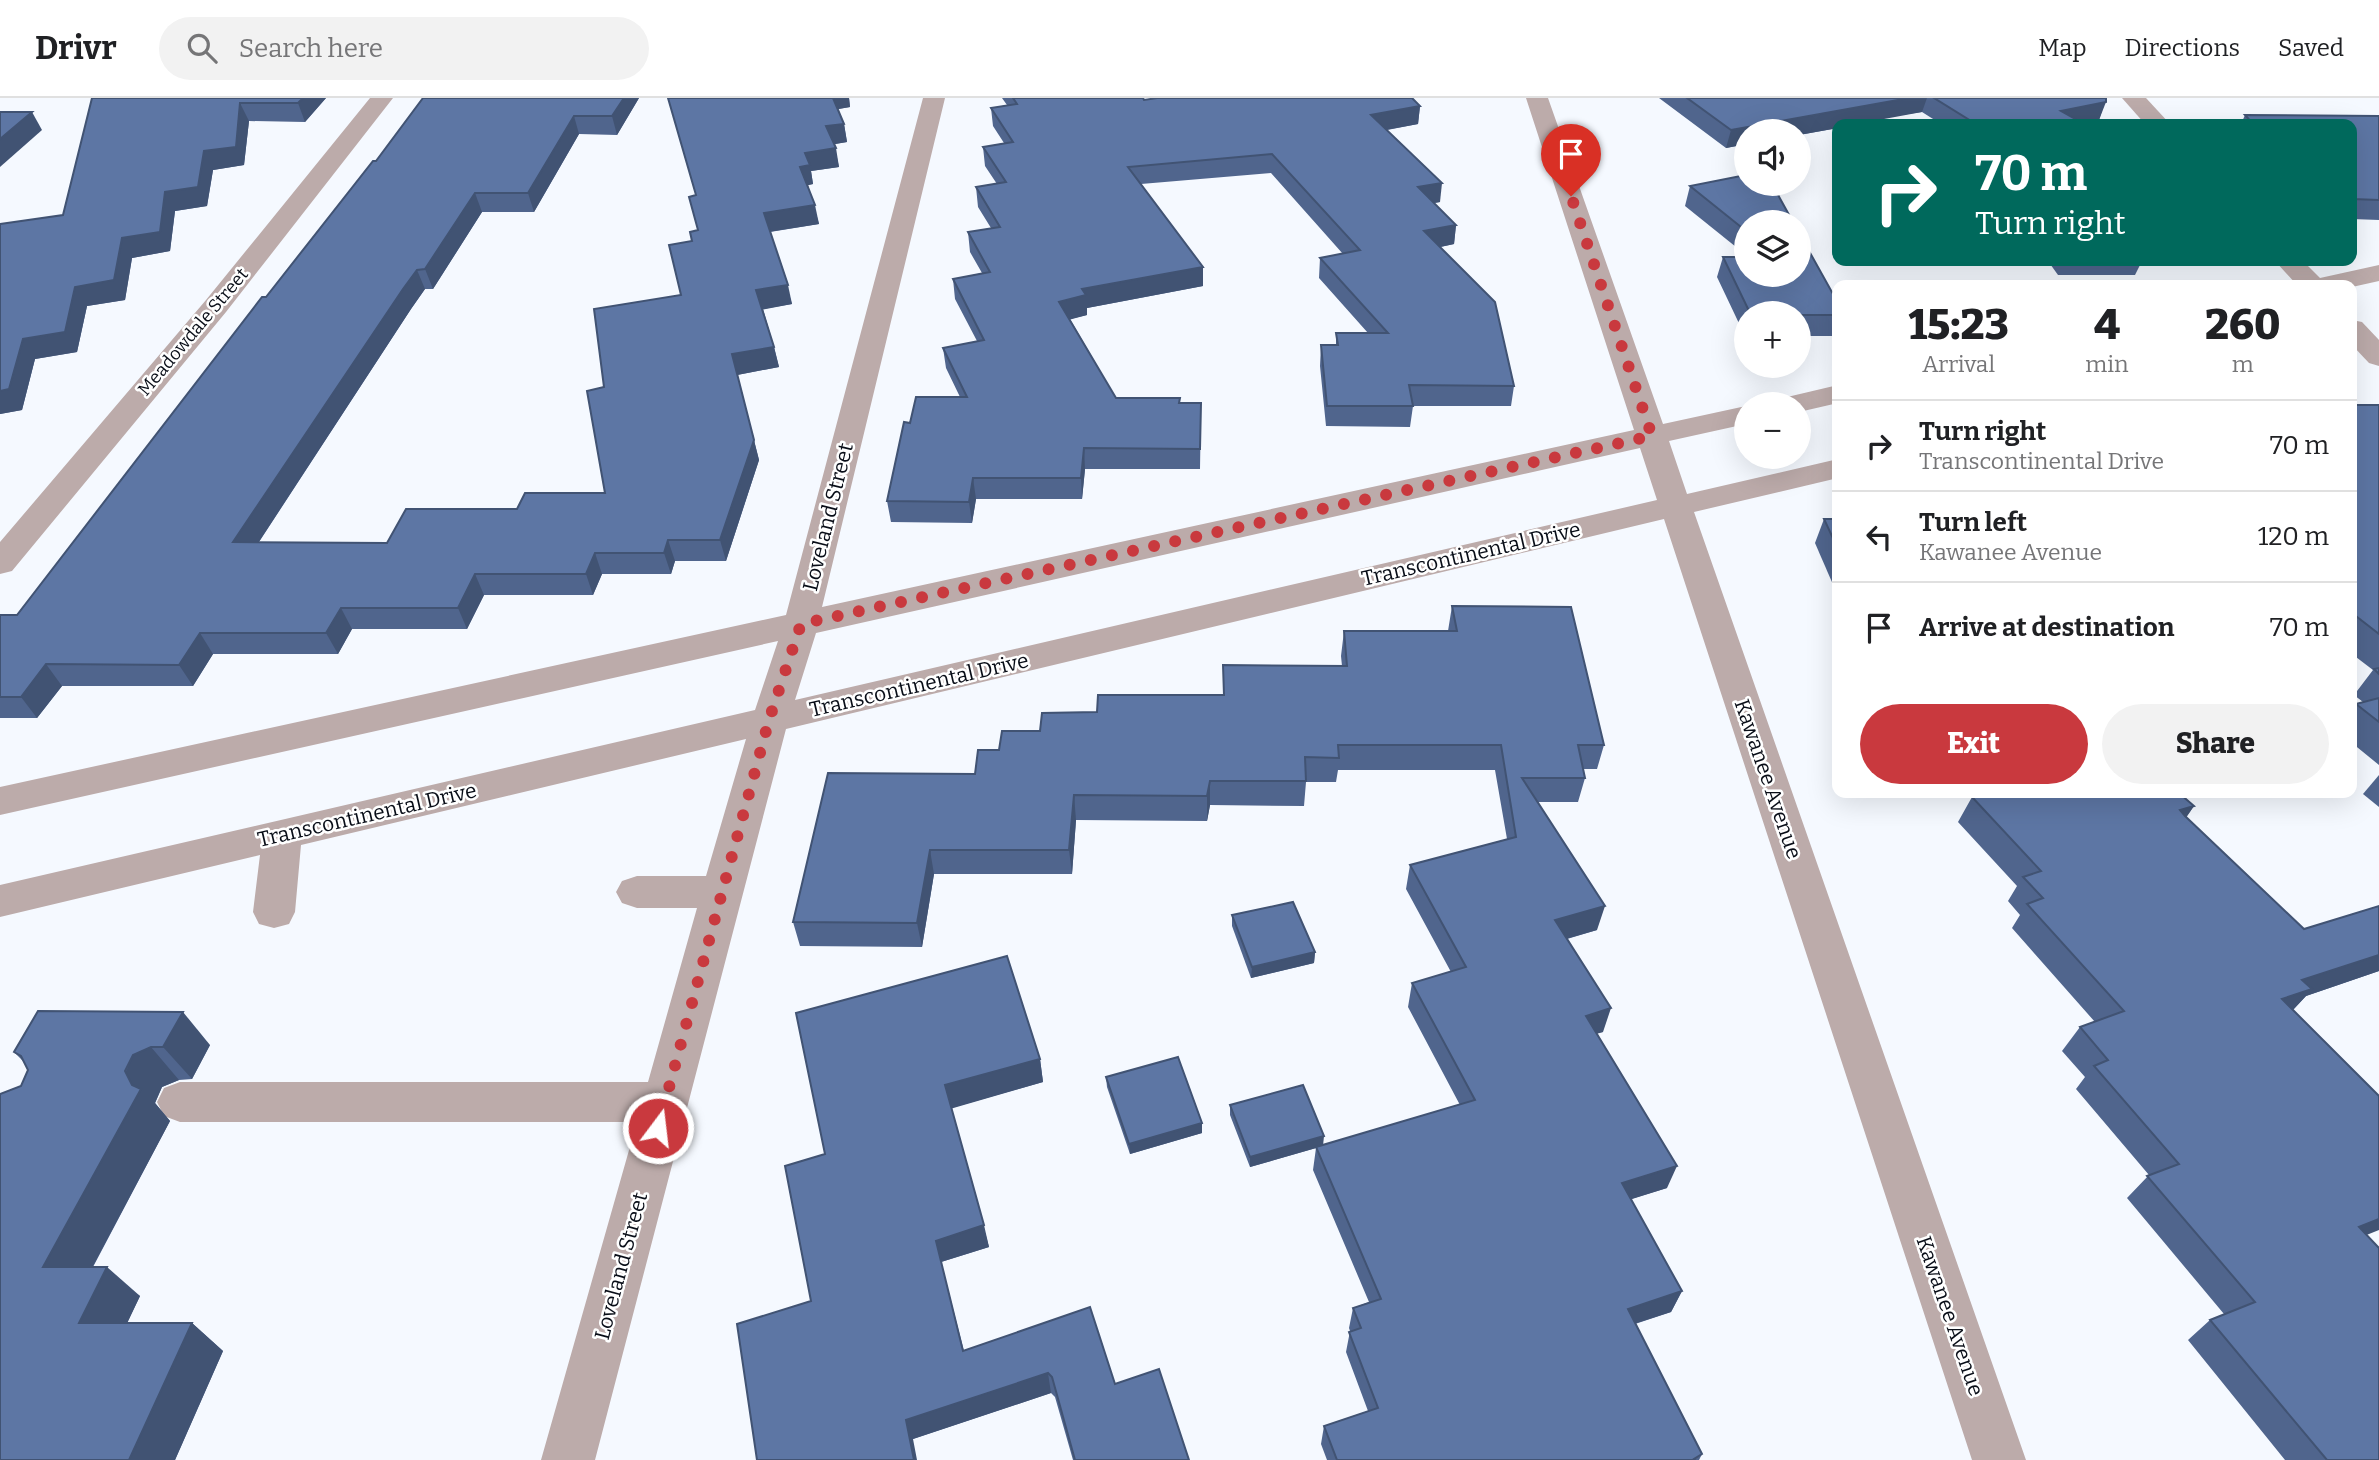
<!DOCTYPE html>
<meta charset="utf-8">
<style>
body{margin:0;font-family:Bitter,serif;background:#f2f2f2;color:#202124;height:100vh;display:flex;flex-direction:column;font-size:26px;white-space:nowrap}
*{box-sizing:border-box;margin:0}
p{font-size:23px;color:#757577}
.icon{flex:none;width:38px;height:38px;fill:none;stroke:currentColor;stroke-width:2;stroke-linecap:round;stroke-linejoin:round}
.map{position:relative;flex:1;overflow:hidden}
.drawer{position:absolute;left:1832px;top:182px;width:525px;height:518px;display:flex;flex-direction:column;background:#fff;border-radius:14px;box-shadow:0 7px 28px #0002}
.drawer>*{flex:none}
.guide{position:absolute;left:1832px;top:21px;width:525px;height:147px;border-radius:14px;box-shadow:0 7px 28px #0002;background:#00695c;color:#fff;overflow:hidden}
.tools{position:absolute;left:1734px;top:21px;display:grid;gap:14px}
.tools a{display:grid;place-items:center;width:77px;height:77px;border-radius:50%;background:#fff;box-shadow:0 7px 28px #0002;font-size:35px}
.pin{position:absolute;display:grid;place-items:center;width:60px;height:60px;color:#fff;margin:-72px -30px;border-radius:50% 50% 50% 0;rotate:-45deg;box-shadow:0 0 7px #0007}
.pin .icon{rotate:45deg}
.me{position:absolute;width:77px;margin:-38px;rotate:15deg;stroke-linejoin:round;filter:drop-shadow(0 0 5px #0008)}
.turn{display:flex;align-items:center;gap:24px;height:147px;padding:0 28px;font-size:32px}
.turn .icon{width:91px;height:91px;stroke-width:2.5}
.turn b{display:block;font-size:49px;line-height:60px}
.eta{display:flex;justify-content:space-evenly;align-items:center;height:119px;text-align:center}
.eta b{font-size:42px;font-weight:800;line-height:49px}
.cta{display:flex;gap:14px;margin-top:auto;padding:14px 28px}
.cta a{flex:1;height:80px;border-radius:42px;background:#c9393e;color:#fff;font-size:28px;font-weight:800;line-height:80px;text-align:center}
.cta a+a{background:#f2f2f2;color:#202124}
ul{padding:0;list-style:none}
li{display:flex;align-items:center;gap:21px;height:91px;padding:0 28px;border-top:2px solid #e0e0e0}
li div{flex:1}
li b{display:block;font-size:26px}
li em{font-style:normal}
header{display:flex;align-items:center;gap:42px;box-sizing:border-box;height:98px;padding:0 35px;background:#fff;border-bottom:2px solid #e0e0e0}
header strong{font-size:33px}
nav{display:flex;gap:38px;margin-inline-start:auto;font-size:24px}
.search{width:490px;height:63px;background:#f2f2f2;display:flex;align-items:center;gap:18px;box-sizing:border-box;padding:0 24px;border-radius:38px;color:#757577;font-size:26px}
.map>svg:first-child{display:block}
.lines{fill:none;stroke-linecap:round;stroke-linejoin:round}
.minor{fill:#bcabaa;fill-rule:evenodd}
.wall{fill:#50658d}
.shaded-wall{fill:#415373}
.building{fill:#5d76a4;stroke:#415373;stroke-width:2}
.route{stroke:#c9393e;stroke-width:12;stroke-dasharray:0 21.6}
.labels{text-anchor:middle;stroke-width:5;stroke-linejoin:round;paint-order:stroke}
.far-street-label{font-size:18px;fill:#080d17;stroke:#fff}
.street-label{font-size:21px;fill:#080d17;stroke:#fff}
</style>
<header>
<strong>Drivr</strong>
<div class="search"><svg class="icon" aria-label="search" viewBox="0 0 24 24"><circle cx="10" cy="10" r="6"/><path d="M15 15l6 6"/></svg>Search here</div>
<nav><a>Map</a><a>Directions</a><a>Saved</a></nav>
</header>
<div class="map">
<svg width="2379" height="1362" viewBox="0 0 2379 1362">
<rect width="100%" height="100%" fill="#f5f9ff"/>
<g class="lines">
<!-- minor -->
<g class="minor">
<path d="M370,0H393L226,214L12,473L0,476V444L206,202Z"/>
<path d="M923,0H945L822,509L1634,332L1526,0H1548L1663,326L1746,308V326L1669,343L1687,396L1838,361V380L1694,414L2026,1362H1972L1664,421L786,631L595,1362H541L637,1024H180L164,1018L157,1004L164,990L180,984H648L697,810H637L622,805L616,794L622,783L637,778H706L746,641L301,747L295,814L289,826L274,830L259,826L253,814L260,757L0,819V787L755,612L778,543L0,717V689L786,517ZM1640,350L1657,402L795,602L816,535Z"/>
<path d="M2122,0H2146L2170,26H2145Z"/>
<path d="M2275,163H2303L2320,180L2379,167V183L2352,189L2297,187Z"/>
<path d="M2352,222L2362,224L2379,242V268L2369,265L2352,247Z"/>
<path d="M1838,287V305L1799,314V306H1779L1783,300Z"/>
</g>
</g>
<!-- wall -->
<g class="wall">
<path d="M92,0H326L305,24L249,23L244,67L213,72L207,108L175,113L170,153L132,160L125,202L87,208L77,254L35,261L22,312L0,316V126L63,117Z"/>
<path d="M423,0H639L617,37L579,36L534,114H482L433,191H425L411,211L259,444L387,445L517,411L605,395L604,289L681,197L692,143L698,132L689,99L696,98L668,0H849L850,9L838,11L844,26L847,44L834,46L839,69L811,73L813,86L808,87L819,126L770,134L792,206L763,211L774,249L779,269L737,277L759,362L726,463H675L671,476H602L593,497H484L467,531H352L338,556H213L193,588H62L37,620H0V517H17L266,199L376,63Z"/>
<path d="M1002,0H1143L1144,2L1420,8L1418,26L1387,32L1440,104L1434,105L1456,127L1454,146L1440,149L1514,288L1511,308H1413L1410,329L1326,328L1320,268L1321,247H1336V235H1368L1319,180L1320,160L1343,156L1271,75L1141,86L1203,188L1087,210V217L1070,221L1116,300L1180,305H1201L1200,371H1085L1082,401H976L972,425L891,424L887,403L910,325L960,299L946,270L943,250L977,243L955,201L953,181L982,175L970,154L968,134L991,130L978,109L976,89L997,86L985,68L983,49L1004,45L993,28L991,10L1007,7Z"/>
<path d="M1659,0H2106L2099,22L2082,25L2084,26H1941L1922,14L1838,26V30L1726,50Z"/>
<path d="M2245,17L2379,18V122L2352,121V26H2241Z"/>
<path d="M1690,88L1746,124V157L1685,108Z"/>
<path d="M1723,159L1838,205L1837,238H1799V215H1746V238H1745L1717,179Z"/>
<path d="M2048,163H2142L2135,177H2058Z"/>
<path d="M2352,307H2379V667L2352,645V612L2356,606L2363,604L2354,597L2373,572L2352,556Z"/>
<path d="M1824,421H1838V498L1815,445Z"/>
<path d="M1452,508L1604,647L1597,671H1583L1585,680L1578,704H1538L1597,832L1567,841L1603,934L1597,935L1667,1090L1631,1101L1682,1193L1671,1214L1635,1226L1702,1356L1699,1362H1327L1321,1346L1324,1328L1368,1313L1346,1254L1350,1233L1349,1230L1353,1210L1369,1204L1313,1072L1316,1050L1250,1069L1230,1017V1007L1323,1047L1460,1007L1408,909L1412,885L1451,874L1406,791L1410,767L1507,741L1495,672H1338L1336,684H1306L1304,708L1210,707L1207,723L1076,722L1072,776H934L922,849L800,848L793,824L975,676L999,652L1040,633L1097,614L1223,597V567L1342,568L1341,558L1344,533H1448Z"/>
<path d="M2379,677V709L2363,696Z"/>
<path d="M1972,699L2194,708L2186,719L2304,831L2379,808V873L2306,898L2293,912L2367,1137L2379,1362H2285L2188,1242L2210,1222L2224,1216L2127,1100L2149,1077L2076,991L2085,979L2062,953L2080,929L2095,924L2012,830L2020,817L2008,803L2017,788L1958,724Z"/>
<path d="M1232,817L1315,854L1314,865L1251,880L1232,828Z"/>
<path d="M210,947L192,981L179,982L162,989L155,1005L170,1023L93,1169L140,1198L127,1225H192L223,1253L175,1362L3,996L21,988L28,972L25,965L14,954Z"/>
<path d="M1040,961L1043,984L951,1010L989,1149L941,1164L964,1253L1115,1286L1189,1362H1073L1055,1299L1051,1295L913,1341L811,1203L825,1056Z"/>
<path d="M1106,979L1202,1025V1035L1130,1056L1107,989Z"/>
</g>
<!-- shaded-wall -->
<g class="shaded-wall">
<path d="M303,0H326L305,24L298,5Z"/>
<path d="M624,0H639L617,37L612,18Z"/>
<path d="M831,0H849L850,9L833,12Z"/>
<path d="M1909,0H1927L1922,14L1857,26H1838V30L1799,37V33H1746V46L1726,50L1731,32Z"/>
<path d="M2106,4L2099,22L2076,26L2061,13Z"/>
<path d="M240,5L249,23L244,67L213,72L207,108L175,113L170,153L132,160L125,202L87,208L77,254L35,261L22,312L0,316V293L23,241L75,189L204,53Z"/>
<path d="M1420,8L1418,26L1369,35L1371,17Z"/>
<path d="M32,14L42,32L0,69V41Z"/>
<path d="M574,18L579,36L534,114L528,95Z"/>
<path d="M844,26L847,44L830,47L826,28Z"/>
<path d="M836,50L839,69L811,73L813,86L804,88L800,69L805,55Z"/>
<path d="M1442,85L1440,104L1416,108L1418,89Z"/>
<path d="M475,95L482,114L433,191L425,171Z"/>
<path d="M815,107L819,126L768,134L764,115Z"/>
<path d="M1456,127L1454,146L1422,153L1424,133Z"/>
<path d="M1203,169V188L1087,210V217L1061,224L1059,204L1082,191Z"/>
<path d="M417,172L425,191L411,211L245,465L233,444L403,191Z"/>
<path d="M788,187L792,206L761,212L756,192Z"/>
<path d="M774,249L779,269L737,277L732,256Z"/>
<path d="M754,342L759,362L726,463L720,442Z"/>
<path d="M1084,350L1085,371L1082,401L1081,380Z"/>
<path d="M973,380L976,401L972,425L969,404Z"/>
<path d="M668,442L675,463L671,476L664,455Z"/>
<path d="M595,455L602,476L593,497L586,476Z"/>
<path d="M475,476L484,497L467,531L458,510Z"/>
<path d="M341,510L352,531L338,556L326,535Z"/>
<path d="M200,535L213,556L193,588L179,567Z"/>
<path d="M46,566L62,588L37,620L21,599Z"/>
<path d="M1210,683V707L1207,723V698Z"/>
<path d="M1074,697L1076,722L1072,776L1069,752Z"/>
<path d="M2194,708L2177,733L2180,712Z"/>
<path d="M930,752L934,776L922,849L917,825Z"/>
<path d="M1605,808L1597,832L1548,846L1555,822Z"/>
<path d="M1315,854L1314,865L1251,880L1252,869Z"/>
<path d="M2379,857V873L2306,898L2290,915L2282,901L2302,882Z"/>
<path d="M1611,910L1603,934L1579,941L1586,918Z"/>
<path d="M183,914L210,947L192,981L163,949Z"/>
<path d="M151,949L179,982L162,989L155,1005L170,1023L77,1198L43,1169L133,957Z"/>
<path d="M1040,961L1043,984L950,1011L945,987Z"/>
<path d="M1202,1025V1035L1130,1056L1129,1046Z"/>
<path d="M1324,1038L1323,1048L1250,1069V1059Z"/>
<path d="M1677,1068L1667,1090L1613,1107L1622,1085Z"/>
<path d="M2379,1121V1132L2334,1150L2359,1129Z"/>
<path d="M984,1127L989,1149L941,1164L936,1143Z"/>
<path d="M107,1169L140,1198L114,1253L79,1225Z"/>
<path d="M1682,1193L1671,1214L1618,1231L1628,1211Z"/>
<path d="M192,1225L223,1253L175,1362H129Z"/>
<path d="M1048,1275L1051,1295L913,1341L917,1362H914L906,1322Z"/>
</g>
<!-- building -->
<g class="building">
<path d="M92,0H303L298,5H240L236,49L204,53L198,89L165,94L160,134L122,140L114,182L75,189L65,234L23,241L9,291L0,293V126L63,117Z"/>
<path d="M423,0H624L612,18H574L528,95H475L425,171L417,172L403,191L233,444L387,445L406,411H517L525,395H605L587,293L604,289L594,211L681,197L669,147L692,143L690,134L698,132L689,99L696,97L668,0H833L844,26L826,28L836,50L805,55L810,67L800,69L815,107L764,115L788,187L756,192L774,249L732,256L754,342L720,442H668L664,455H595L586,476H475L458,510H341L326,535H200L179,567L46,566L21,599H0V517H17L262,199H266L373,63H376Z"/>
<path d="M1013,0H1143L1144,2L1157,0H1412L1420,8L1371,17L1442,85L1418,89L1456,127L1424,133L1495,204L1514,288L1409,287L1413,308H1327L1321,247H1338L1336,235H1388L1320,160L1360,152L1272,56L1128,69L1203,169L1082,191L1086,197L1059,204L1116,300H1180L1179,305H1201L1200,351L1084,350L1081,380H973L969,404L887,403L904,324L910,325L916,299H967L943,250L984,242L953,181L990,174L968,134L1000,129L976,89L1006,84L983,49L1013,44L991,10L1017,6Z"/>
<path d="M1687,0H1909L1731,32Z"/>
<path d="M1934,0H2106V4L2061,13L2084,26H1976Z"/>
<path d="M0,14H32L0,41Z"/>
<path d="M2245,17L2379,18V102L2352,101V26H2253Z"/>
<path d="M1746,77V86H1772L1793,124H1746V133L1690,88Z"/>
<path d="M1799,135L1838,205V217H1799V215H1750L1723,159H1746V177H1799Z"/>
<path d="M2352,307H2379V536L2352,515Z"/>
<path d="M1824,421H1838V451Z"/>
<path d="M1452,508L1571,509L1604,647H1578L1585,680H1522L1605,808L1555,822L1611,910L1586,918L1677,1068L1622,1085L1682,1193L1628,1211L1702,1356L1694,1361L1695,1362H1337L1324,1328L1378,1310L1349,1234L1361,1230L1353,1210L1381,1201L1316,1049L1475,1002L1412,885L1466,869L1410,767L1516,739L1501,647H1338L1339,660L1305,659L1306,683H1210L1207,698L1074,697L1069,752H930L917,825L793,824L828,675L975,676L978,652H999L1002,633H1040L1042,615L1097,614L1098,597H1224L1223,567L1347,568L1344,533H1457Z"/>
<path d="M2379,570V576L2374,571Z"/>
<path d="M2379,600V624L2356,606Z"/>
<path d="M1987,695H2179L2194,708L2180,712L2185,718L2304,831L2379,808V857L2302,882L2312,891L2282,901L2379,998V1121L2359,1129L2379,1150V1362H2327L2210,1222L2255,1204L2147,1078L2179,1066L2094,968L2108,962L2080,929L2124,913L2027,806L2043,800L2023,779L2041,773L1972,699Z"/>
<path d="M1293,804L1315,854L1252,869L1232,817Z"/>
<path d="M1007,858L1040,961L945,987L984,1127L936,1143L963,1253L1090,1209L1115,1286L1159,1271L1189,1362H1075L1052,1279L1048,1275L906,1322L914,1362H757L737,1226L811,1203L785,1068L825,1056L796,915Z"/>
<path d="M38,913L183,914L163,949H151L133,957L125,973L132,987L141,991L43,1169H107L79,1225H192L129,1362H0V996L21,988L28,972L21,958L14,954Z"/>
<path d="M1178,959L1202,1025L1129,1046L1106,979Z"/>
<path d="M1303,987L1324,1038L1250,1059L1230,1007Z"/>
</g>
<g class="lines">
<!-- route -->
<path class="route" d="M658,1030L769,622L801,526L1652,338L1571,98"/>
</g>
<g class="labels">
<!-- far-street labels -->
<g class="far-street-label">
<text transform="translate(193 234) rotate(-50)" y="6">Meadowdale Street</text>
</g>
<!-- street labels -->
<g class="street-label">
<text transform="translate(828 419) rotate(-76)" y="7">Loveland Street</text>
<text transform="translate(1471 456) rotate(-13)" y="7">Transcontinental Drive</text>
<text transform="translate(919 587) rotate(-13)" y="7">Transcontinental Drive</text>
<text transform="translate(1768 681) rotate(71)" y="7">Kawanee Avenue</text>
<text transform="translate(367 717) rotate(-13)" y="7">Transcontinental Drive</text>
<text transform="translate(621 1168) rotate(-75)" y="7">Loveland Street</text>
<text transform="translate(1950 1218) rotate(71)" y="7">Kawanee Avenue</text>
</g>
</g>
</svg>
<div class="tools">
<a><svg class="icon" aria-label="sound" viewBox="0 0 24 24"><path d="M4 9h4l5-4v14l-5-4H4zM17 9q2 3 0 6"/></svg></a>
<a><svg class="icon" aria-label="layers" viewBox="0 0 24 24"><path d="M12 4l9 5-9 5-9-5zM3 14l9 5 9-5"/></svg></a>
<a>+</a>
<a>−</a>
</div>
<div class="pin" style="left:1571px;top:98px;background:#d93025"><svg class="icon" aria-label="arrive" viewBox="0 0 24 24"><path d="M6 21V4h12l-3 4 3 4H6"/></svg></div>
<svg class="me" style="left:658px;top:1030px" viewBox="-20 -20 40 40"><circle r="17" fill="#c9393e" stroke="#fff" stroke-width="3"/><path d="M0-11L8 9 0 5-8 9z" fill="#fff"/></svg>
<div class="guide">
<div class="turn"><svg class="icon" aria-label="right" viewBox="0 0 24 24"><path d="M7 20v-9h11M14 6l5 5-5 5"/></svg><div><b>70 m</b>Turn right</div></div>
</div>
<section class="drawer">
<div class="eta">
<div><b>15:23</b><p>Arrival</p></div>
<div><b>4</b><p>min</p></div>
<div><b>260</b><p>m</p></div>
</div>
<ul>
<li><svg class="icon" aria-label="right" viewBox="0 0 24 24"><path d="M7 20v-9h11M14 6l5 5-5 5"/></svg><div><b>Turn right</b><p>Transcontinental Drive</p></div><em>70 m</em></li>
<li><svg class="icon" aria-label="left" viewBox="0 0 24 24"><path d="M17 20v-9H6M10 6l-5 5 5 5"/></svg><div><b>Turn left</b><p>Kawanee Avenue</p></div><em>120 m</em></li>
<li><svg class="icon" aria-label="arrive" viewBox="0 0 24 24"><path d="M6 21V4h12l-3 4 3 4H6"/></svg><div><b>Arrive at destination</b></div><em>70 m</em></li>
</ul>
<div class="cta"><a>Exit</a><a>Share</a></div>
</section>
</div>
